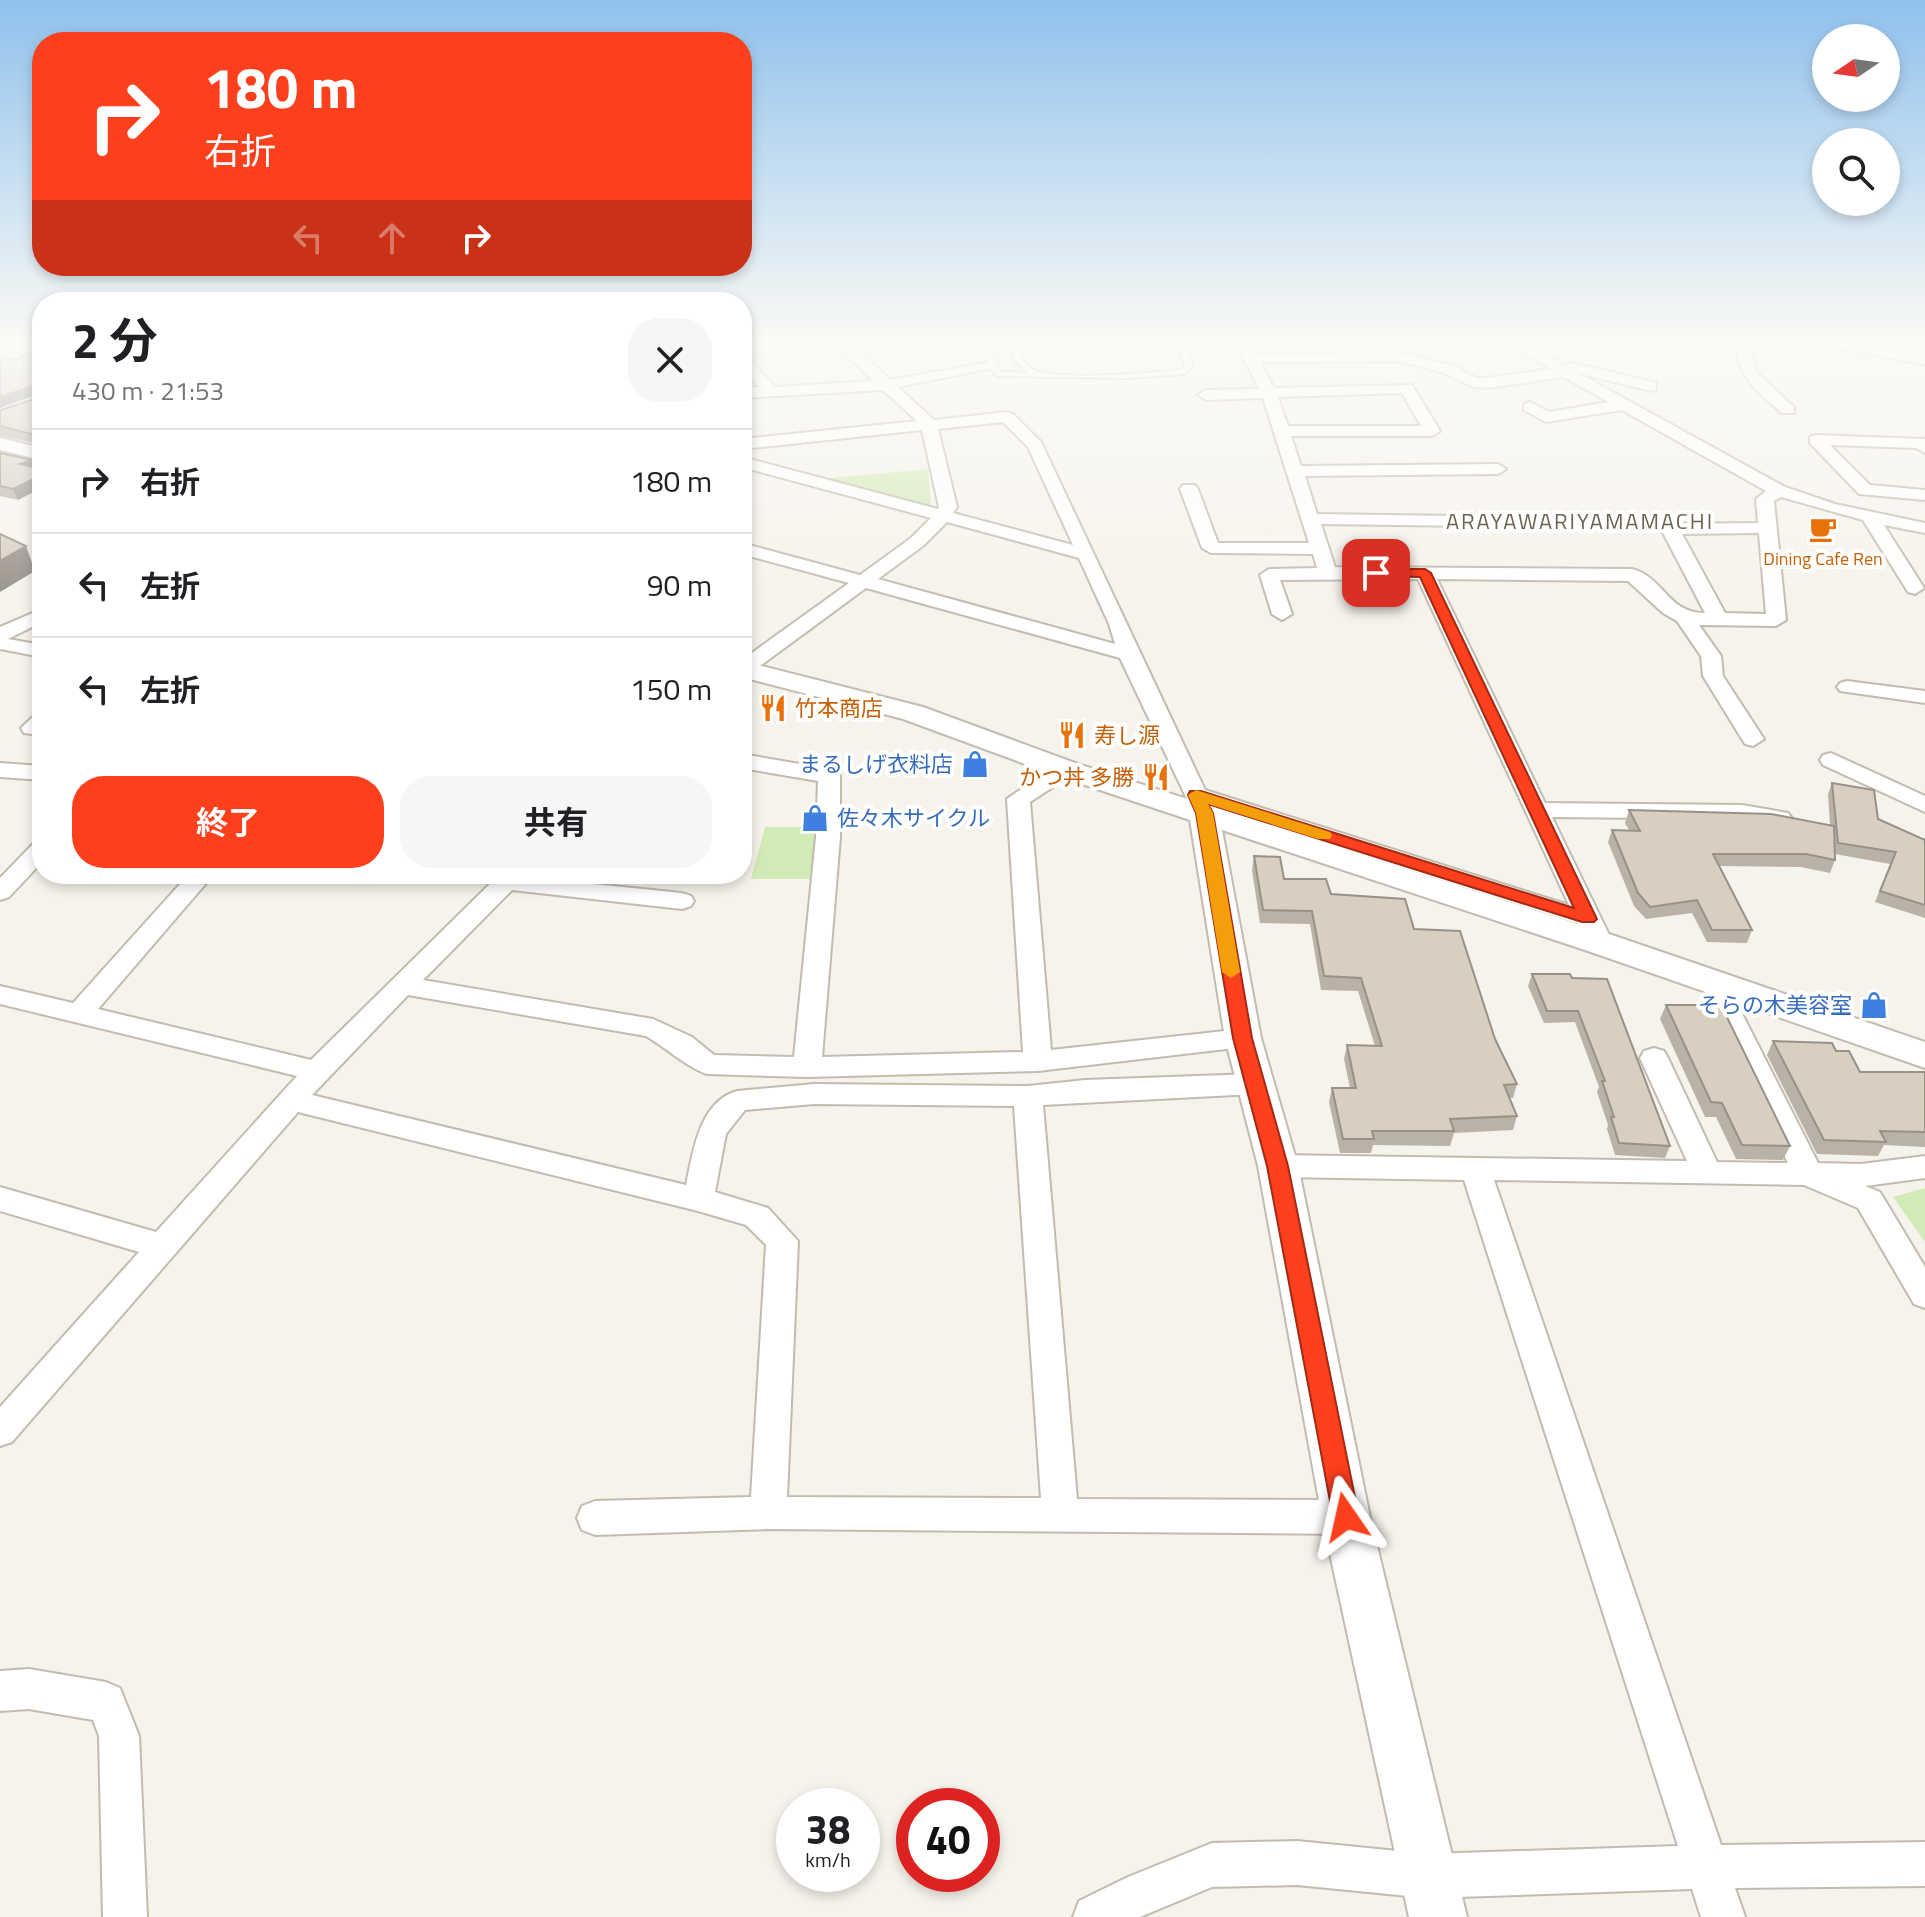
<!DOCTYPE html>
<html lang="ja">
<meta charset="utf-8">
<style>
body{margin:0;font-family:"Titillium Web","Noto Sans JP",sans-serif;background:#f6f6f6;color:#202124;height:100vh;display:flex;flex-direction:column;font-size:30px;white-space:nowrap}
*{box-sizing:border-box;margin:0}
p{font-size:26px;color:#757577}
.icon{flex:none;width:44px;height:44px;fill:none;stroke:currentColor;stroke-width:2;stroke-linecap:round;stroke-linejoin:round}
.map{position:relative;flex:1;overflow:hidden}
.side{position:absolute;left:32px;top:292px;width:720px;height:592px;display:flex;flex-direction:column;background:#fff;border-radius:32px;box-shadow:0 4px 12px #0003}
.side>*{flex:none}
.banner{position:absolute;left:32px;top:32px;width:720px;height:244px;border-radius:32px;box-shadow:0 4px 12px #0003;background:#fc3f1d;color:#fff;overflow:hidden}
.needle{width:52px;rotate:257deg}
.fabs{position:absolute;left:1812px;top:24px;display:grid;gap:16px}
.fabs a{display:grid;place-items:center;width:88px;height:88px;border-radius:50%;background:#fff;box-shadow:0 4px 12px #0003;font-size:40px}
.speed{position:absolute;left:776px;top:1788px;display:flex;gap:16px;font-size:40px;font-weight:700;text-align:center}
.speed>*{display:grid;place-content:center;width:104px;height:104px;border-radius:50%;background:#fff;box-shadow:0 4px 12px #0003;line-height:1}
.speed small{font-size:20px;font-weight:400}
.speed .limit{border:12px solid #d22;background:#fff;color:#111}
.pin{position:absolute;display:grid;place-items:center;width:68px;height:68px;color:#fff;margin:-34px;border-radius:16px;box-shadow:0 4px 12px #0006}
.me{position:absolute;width:88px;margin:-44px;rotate:349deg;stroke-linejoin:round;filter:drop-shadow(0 0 6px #0008)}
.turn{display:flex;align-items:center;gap:28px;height:168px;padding:0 40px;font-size:36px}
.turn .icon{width:104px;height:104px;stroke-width:2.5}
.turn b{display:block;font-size:56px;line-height:68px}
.lanes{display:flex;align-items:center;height:76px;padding:0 40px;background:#0003;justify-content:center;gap:40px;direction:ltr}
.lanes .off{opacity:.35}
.round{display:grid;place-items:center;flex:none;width:84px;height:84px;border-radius:32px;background:#f6f6f6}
.overview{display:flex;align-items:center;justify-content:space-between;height:136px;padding:0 40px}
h1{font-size:48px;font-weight:700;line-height:60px}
.primary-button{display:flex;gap:16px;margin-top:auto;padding:16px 40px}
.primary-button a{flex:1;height:92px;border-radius:32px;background:#fc3f1d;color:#fff;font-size:32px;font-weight:700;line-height:92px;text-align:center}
.primary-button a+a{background:#f6f6f6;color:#202124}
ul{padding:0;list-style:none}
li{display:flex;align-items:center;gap:24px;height:104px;padding:0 40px;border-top:2px solid #e0e0e0}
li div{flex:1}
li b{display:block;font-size:30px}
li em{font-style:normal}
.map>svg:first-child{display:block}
.green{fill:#d2eab5}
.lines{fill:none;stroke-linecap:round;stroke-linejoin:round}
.service-casing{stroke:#c2bbae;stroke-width:4}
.minor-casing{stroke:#c2bbae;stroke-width:4}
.tertiary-casing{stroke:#c2bbae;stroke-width:4}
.service{fill:#fff;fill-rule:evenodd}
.minor{fill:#fff;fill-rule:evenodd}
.tertiary{fill:#fff;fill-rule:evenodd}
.wall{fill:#bab2a6}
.shaded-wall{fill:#979187}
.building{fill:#d8cfc1;stroke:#979187;stroke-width:2}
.route{fill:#fc3f1d;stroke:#a42913;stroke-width:2}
.slow{fill:#f59e0b}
.labels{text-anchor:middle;stroke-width:8;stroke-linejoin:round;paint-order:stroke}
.far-food-label{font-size:18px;fill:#c56008;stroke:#fff}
.far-quarter-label{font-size:22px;letter-spacing:2px;fill:#6e6250;stroke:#fff}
.food-label{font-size:22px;fill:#c56008;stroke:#fff;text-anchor:start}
.shop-label{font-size:22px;fill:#366cbe;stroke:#fff;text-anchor:end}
</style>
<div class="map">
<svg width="1925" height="1917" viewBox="0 0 1925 1917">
<rect width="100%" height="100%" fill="#f6f3ec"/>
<!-- green -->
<g class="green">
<path d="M928,469L931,506L923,508L820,479Z"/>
<path d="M765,827H822L815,879H751Z"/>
<path d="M1925,1188V1242L1893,1197Z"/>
</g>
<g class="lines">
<!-- service casing -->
<g class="service-casing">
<path id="service" d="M976,339H984L1001,372L1028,373L1016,362L1006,339H1014L1016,346L1102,344L1106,346L1102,348L1018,350C1022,358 1025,366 1034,370C1062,381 1148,373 1181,370L1185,366L1177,339H1185L1193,366L1183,374L1128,378L998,376L994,374Z"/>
</g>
<!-- minor casing -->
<g class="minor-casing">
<g id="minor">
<path d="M830,339H846L890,380L997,361V367L898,387L934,420L1007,412L1013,414L1041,442L1205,790L1569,905L1418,579L1280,580L1292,614L1282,620L1272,614L1260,575L1269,569L1317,568L1313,554L1211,553L1202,548L1180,489L1183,485H1195L1198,489L1218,543H1309L1263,398L1206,400L1198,395L1206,390L1259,389L1234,339H1248L1256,354L1402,353L1453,366L1476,378H1488L1551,369L1500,339H1518L1566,366L1573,363L1656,383V389L1651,391L1578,373L1785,487L1835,504L1925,523V533L1884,525L1924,588L1915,594L1908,592L1863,520L1781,497L1774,501L1786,620L1776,626L1699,625L1721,656L1723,676L1764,739L1753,746L1745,744L1703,676L1701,656L1677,621L1663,613L1628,581L1437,579L1545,803L1742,805L1788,813L1792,818L1788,823L1780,825L1742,819L1552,817L1613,943L1609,949H1591L1579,924L1213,808L1216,813L1212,818H1196L1120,658L866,588L749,674L742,676V660L849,583L742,554V543L860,575L911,538L931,518L742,467V457L938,509L939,507L922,430L742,449V439L917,421L883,390L742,398V388L759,387L742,369V356L747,357L775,387L874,381ZM1400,361L1444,373L1473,387L1488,388L1563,377L1609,402L1549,412L1530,402L1524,404V410L1546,422L1622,410L1766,491L1756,499L1758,523L1670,524L1661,529L1705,613C1667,613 1664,577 1632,569L1335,567L1321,524L1535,527L1544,522L1535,517L1317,514L1305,476L1498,474L1506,469L1498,464L1301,466L1291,436H1432L1440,431L1412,385L1274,388L1260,362ZM1402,393L1421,426H1288L1278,397ZM1003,422L1028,447L1073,545L953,513L957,507L938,429ZM947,522L1079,558L1109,624L1115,644L878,579L923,546ZM1759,533L1766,614L1725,613L1682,534Z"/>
<path d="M1735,339H1749L1756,372L1794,407V413H1782C1757,392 1736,375 1735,339Z"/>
<path d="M1816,435L1925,439V453L1916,448L1830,445L1870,485L1925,490V500L1859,494L1810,443V437Z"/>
<path d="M42,609V622L8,639L42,645V657L0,649V627Z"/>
<path d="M1847,681L1925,691V703L1840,691L1837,687L1840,683Z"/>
<path d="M42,715V731L32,734L24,733L21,728L34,716Z"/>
<path d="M1831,753L1925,796V812L1823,765L1820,760L1823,755Z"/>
<path d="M742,754L829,769L837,771L840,776V837L822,1057L1023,1052L1007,799L1057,764L1065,762L1076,769L1073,774L1030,802L1051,1050L1243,1029L1253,1031L1257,1038L1253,1045L1243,1047L1038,1071L807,1077L707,1074C688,1068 665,1047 646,1036L408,995L312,1095L686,1185C693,1152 699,1102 737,1091L814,1084L1028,1086L1085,1080L1254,1074L1264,1077L1268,1084L1264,1091L1254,1094L1043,1105L1077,1499L1346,1500L1359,1505L1364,1517L1359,1529L1346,1534L768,1529L595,1535L582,1530L577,1518L582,1506L595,1501L751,1497L766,1245L746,1225L698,1211L298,1112L12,1442L0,1446V1407L139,1252L0,1211V1187L156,1232L297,1076L0,1004V986L73,1003L189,874H214L98,1009L311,1060L500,874H526L524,877L682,893L691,896L694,901L691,906L682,909L512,890L423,980L653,1019L692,1037L714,1055L794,1057L816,837L818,781L742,768ZM814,1104L1014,1106L1041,1498L787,1497L798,1241L768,1208L715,1192L726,1134L745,1110Z"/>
<path d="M0,763L42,766V780L0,777Z"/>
<path d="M42,841V862L9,897L0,900V878L34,843Z"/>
<path d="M1714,975L1723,978L1727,984L1818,1163L1861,1164L1925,1156V1178L1865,1186L1880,1192L1925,1267V1308L1914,1304L1858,1208L1804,1185L1494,1180L1721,1845L1925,1842V1886L1735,1888L1745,1917H1701L1692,1889L1428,1898L1297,1885L1212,1887L1140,1917H1073L1079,1901L1128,1877L1212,1843L1297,1841L1428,1854L1678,1846L1464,1180L1278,1177L1267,1174L1263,1166L1267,1158L1278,1155L1687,1161L1640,1058L1644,1051L1654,1048L1664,1051L1668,1058L1717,1162L1788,1163L1701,984L1705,978Z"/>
<path d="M29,1669L106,1682L120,1688L139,1736L147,1917H103L99,1736L93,1720L29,1709L0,1711V1671Z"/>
</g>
</g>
<!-- tertiary casing -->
<g class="tertiary-casing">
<g id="tertiary">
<path d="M1808,339H1851L1925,352V364L1817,345Z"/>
<path d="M0,438L42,448V460L0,450Z"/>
<path d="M742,661L923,707L1075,763L1612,935L1925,1042V1068L1588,951L1222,830L1261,1038L1298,1166L1370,1517L1467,1917H1409L1322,1517L1258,1166L1225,1038L1190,820L1055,775L903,719L742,677Z"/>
</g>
</g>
<!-- service -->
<use href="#service" class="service"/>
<!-- minor -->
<use href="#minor" class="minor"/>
<!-- tertiary -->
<use href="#tertiary" class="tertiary"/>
</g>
<!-- wall -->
<g class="wall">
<path d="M42,397V455L40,444L0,436V410Z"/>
<path d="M0,453L32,460L35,468L18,500L0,496Z"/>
<path d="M1832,783L1878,819L1924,839L1925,837V918L1875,902L1890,864L1835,854V860L1830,873L1801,867L1719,866L1752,930L1747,943L1707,942L1692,913L1646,919L1634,906L1608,842L1612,830H1629L1625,823L1629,810L1830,825L1828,794Z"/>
<path d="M1254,856L1284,879L1331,894L1414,929L1495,1039L1517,1084L1513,1098H1510L1517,1116L1513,1130L1454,1133L1450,1146L1373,1145L1371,1153H1340L1329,1102L1332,1088H1350L1344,1059L1347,1045L1375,1046L1358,991L1321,990L1310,924L1260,923L1252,870Z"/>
<path d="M1532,974H1570L1670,1146L1665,1158L1615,1155L1607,1129L1608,1125L1597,1092L1599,1087L1575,1022L1544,1023L1528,986Z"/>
<path d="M1666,1005L1790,1146L1783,1160L1736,1159L1716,1117H1705L1660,1019Z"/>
<path d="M1773,1041L1836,1051L1860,1072H1925V1147L1884,1145L1878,1156L1817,1154L1767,1055Z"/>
</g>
<!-- shaded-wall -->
<g class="shaded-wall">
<path d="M42,383V393L0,408V397Z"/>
<path d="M32,460L36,471L20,464Z"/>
<path d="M42,475V488L18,500L13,489Z"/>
<path d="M26,546L35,571L0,592V561Z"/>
</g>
<!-- building -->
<g class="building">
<path d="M42,348V383L0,397V355L14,361Z"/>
<path d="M41,397H42V452H41L39,436L0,426V410Z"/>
<path d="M0,453L32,460L20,464L42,469V475L13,489L0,486Z"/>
<path d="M0,534L26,546L0,561Z"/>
<path d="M1832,783L1874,790L1878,819L1925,840V905L1880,891L1896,852L1838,843Z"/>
<path d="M1629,810L1771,814L1834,826L1835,860L1806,854H1713L1752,930H1712L1697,900L1650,907L1638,893L1612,830L1640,831Z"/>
<path d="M1254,856L1280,857L1284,879H1326L1331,894L1405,899L1414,929L1460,931L1495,1039L1517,1084L1504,1085L1517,1116L1450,1119L1454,1131H1372L1374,1139H1343L1332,1088H1356L1347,1045L1382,1046L1361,978L1324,976L1312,911L1263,910Z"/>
<path d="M1532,974H1570L1572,978L1607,979L1670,1146L1619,1143L1611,1117H1614L1602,1081H1605L1578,1011H1547Z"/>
<path d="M1666,1005H1721L1790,1146L1742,1145L1722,1103L1711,1102Z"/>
<path d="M1773,1041L1832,1043L1836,1051H1849L1860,1072H1925V1132L1880,1131L1886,1142L1824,1140Z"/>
</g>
<!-- sky -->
<linearGradient id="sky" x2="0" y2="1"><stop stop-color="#8fc1ec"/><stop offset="0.56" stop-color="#fbfaf6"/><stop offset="1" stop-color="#fbfaf6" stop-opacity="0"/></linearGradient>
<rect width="1925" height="608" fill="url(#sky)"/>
<!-- route -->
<path class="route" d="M1376,569H1425L1431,573L1597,919L1594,922H1582L1208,804L1213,813L1252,1038L1288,1166L1359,1517L1355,1525L1346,1528L1337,1525L1333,1517L1267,1166L1233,1038L1196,813L1188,795L1190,791H1201L1574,908L1420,577L1372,576L1370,573Z"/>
<!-- slow -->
<path class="slow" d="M1196,790L1330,832L1332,835L1330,839H1318L1208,804L1213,813L1240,972L1231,978L1222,972L1196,813L1188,795Z"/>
<!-- icons -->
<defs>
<g id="cafe-bare" transform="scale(2.16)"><path d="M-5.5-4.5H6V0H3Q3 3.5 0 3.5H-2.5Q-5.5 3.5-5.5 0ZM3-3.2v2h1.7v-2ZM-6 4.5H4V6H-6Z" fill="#e8710a" stroke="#fff" stroke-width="2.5" paint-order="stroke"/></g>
<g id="restaurant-bare" transform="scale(2.16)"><path d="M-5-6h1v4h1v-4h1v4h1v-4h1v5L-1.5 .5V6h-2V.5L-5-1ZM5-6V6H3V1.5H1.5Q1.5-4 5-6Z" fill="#e8710a" stroke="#fff" stroke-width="2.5" paint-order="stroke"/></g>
<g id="shop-bare" transform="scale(2.16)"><path d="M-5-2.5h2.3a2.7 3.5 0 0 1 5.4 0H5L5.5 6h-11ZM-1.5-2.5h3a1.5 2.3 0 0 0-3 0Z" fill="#3f7fe0" stroke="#fff" stroke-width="2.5" paint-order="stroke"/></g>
</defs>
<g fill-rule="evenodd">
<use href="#cafe-bare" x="1823" y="529"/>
<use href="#restaurant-bare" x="773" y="708"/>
<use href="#restaurant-bare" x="1072" y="735"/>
<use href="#shop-bare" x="975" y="764"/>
<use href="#restaurant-bare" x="1156" y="777"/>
<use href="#shop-bare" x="815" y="818"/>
<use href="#shop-bare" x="1874" y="1005"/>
</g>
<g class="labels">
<!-- far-food labels -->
<g class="far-food-label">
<text x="1823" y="565">Dining Cafe Ren</text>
</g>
<!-- far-quarter labels -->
<g class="far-quarter-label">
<text x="1580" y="529">ARAYAWARIYAMAMACHI</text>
</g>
<!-- food labels -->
<g class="food-label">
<text x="795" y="716">竹本商店</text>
<text x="1094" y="743">寿し源</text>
<text x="1134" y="785" text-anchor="end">かつ丼 多勝</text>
</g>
<!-- shop labels -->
<g class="shop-label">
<text x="953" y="772">まるしげ衣料店</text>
<text x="837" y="826" text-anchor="start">佐々木サイクル</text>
<text x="1852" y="1013">そらの木美容室</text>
</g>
</g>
</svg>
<div class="fabs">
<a><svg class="needle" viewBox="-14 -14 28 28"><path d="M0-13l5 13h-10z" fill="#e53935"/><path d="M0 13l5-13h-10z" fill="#757577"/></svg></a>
<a><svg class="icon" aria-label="search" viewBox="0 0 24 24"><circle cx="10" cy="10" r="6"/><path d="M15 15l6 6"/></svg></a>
</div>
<div class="speed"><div>38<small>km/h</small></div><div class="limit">40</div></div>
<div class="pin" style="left:1376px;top:573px;background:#d93025"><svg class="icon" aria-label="arrive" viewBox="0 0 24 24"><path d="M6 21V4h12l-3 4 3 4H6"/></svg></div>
<svg class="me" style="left:1346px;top:1517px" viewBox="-20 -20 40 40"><path d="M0-17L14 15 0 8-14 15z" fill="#fc3f1d" stroke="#fff" stroke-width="4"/></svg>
<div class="banner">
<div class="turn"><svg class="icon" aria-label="right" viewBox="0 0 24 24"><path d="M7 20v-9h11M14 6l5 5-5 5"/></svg><div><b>180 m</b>右折</div></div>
<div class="lanes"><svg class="icon off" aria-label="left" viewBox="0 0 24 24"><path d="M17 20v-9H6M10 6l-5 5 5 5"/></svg><svg class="icon off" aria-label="ahead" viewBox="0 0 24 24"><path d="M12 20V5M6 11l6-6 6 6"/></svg><svg class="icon" aria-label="right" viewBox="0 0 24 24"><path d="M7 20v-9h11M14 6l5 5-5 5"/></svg></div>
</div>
<section class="side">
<div class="overview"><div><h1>2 分</h1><p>430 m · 21:53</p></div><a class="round"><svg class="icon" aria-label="close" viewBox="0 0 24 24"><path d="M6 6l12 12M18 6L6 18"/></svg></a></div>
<ul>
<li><svg class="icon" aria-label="right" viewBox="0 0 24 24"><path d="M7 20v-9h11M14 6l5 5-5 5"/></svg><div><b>右折</b></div><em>180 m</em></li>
<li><svg class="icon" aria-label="left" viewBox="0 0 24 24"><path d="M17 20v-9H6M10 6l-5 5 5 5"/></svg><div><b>左折</b></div><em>90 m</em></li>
<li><svg class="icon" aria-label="left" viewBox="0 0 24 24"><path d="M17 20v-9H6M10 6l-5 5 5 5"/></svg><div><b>左折</b></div><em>150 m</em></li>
</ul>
<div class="primary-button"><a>終了</a><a>共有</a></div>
</section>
</div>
